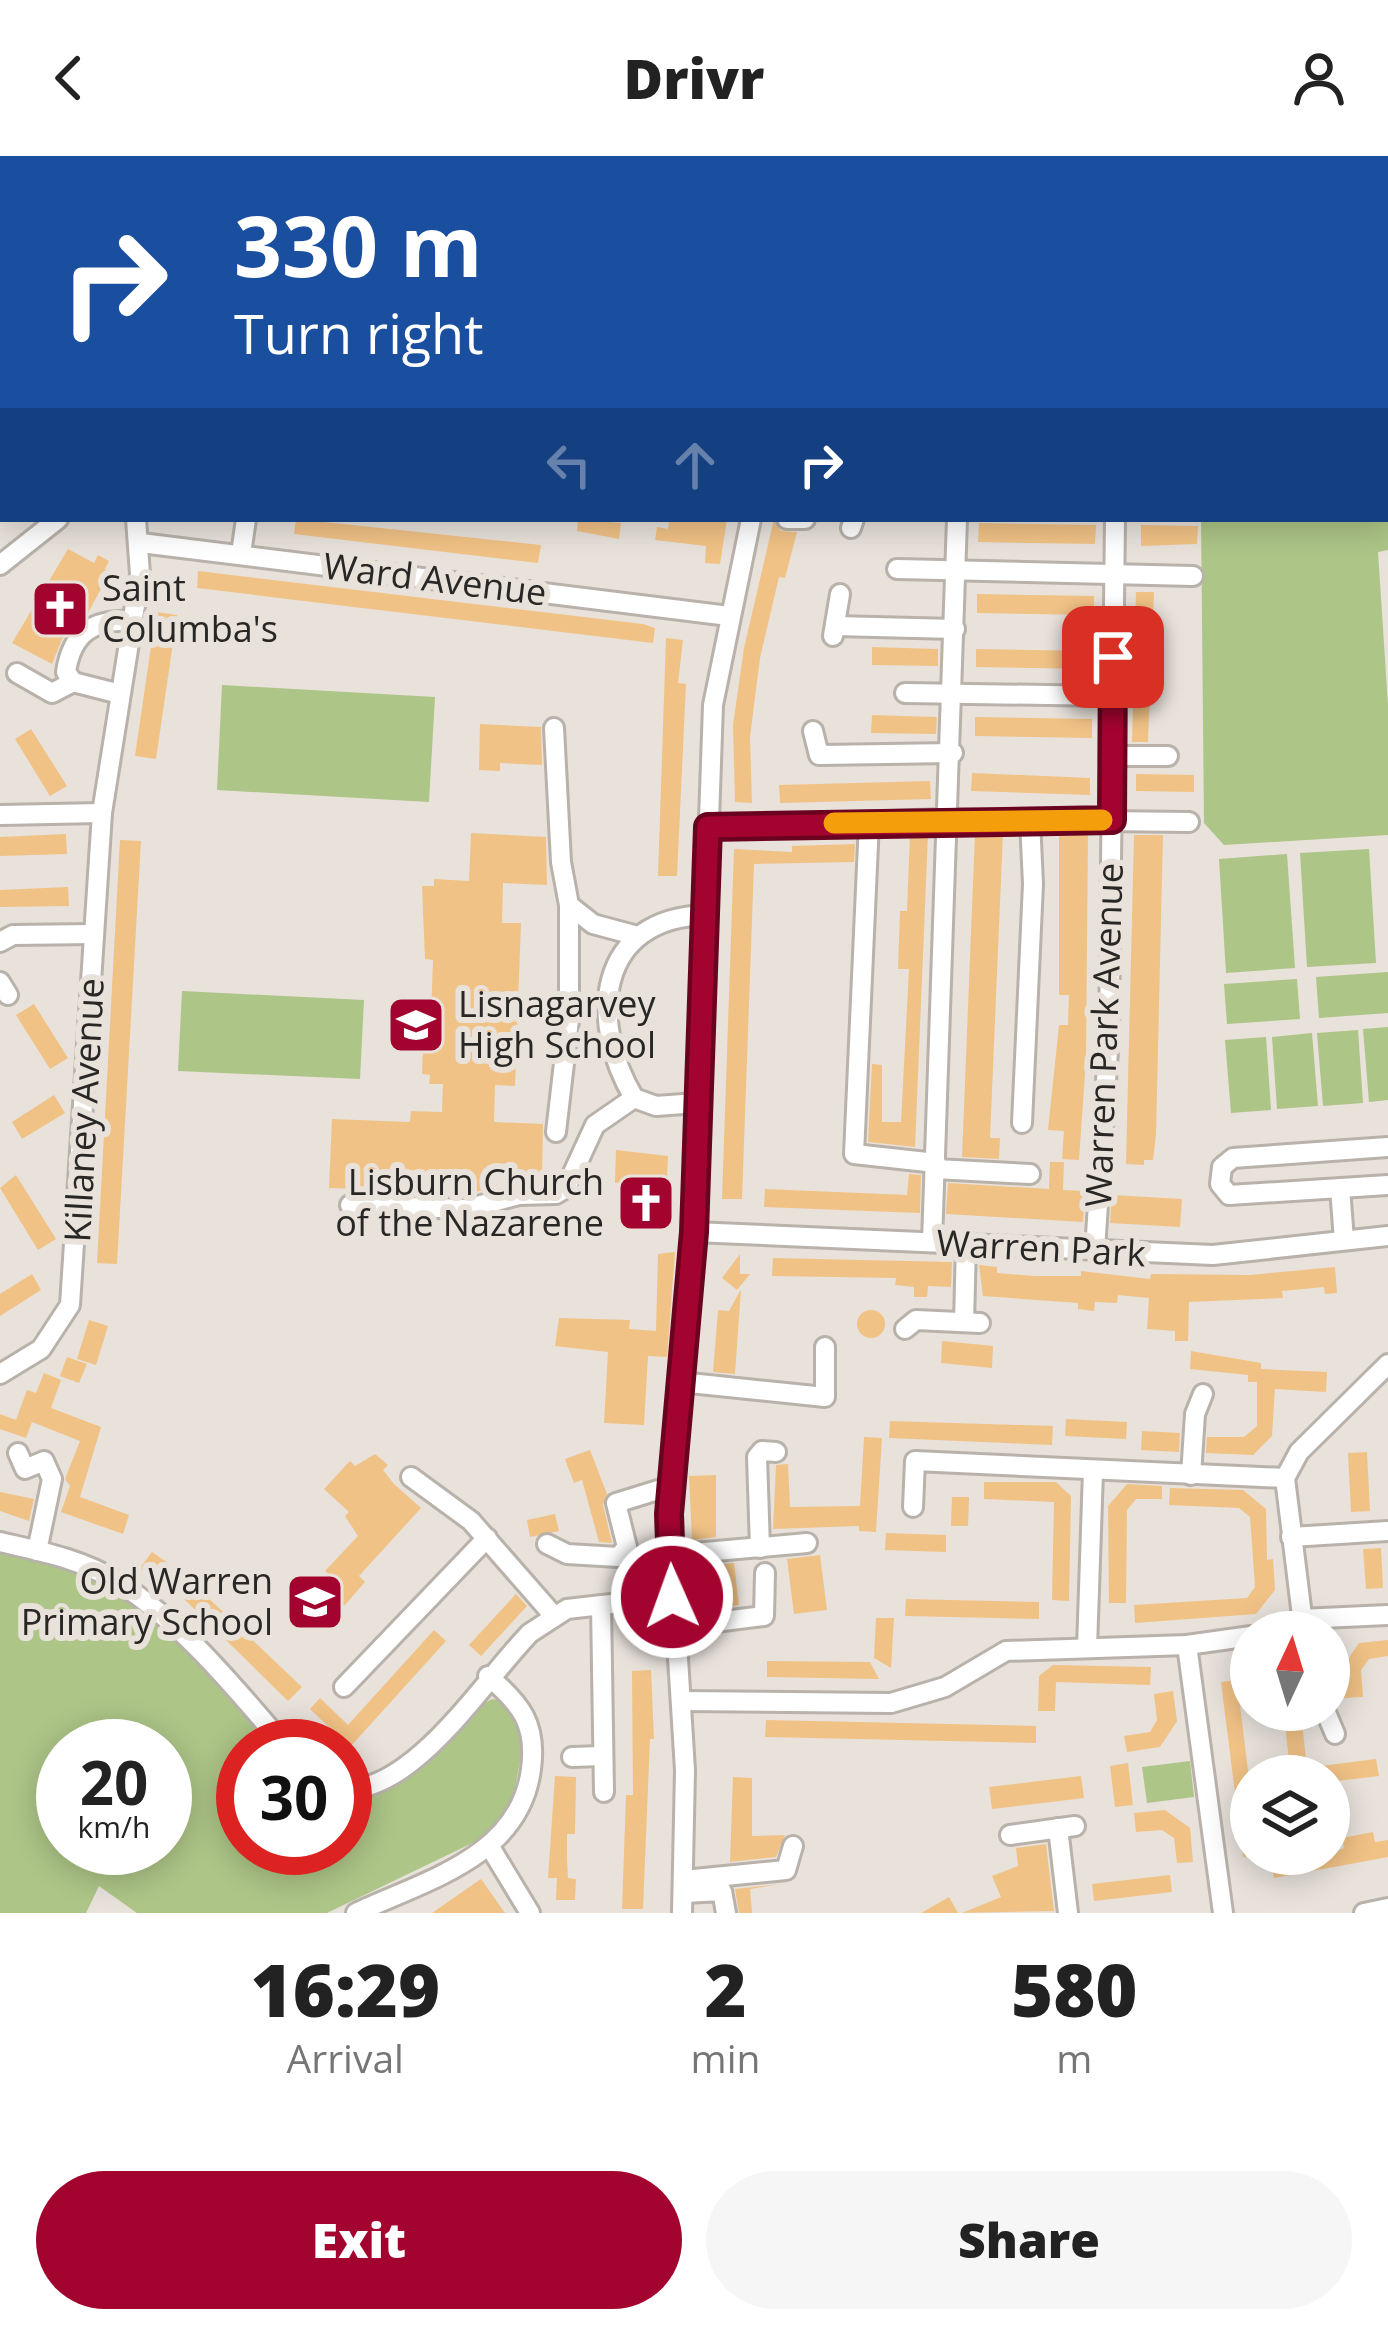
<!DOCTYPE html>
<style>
body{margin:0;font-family:"Open Sans",sans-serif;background:#f6f6f6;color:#222;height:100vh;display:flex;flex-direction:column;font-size:45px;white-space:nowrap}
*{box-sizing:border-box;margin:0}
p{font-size:39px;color:#767676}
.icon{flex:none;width:66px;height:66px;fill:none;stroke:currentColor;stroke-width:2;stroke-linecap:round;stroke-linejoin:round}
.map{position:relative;height:1757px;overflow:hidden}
.details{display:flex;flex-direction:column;background:#fff;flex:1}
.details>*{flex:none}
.guide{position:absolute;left:0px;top:0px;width:1389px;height:366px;box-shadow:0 6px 30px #0003;background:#1a4fa0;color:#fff;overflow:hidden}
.needle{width:78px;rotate:4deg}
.tools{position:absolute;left:1230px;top:1455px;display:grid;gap:24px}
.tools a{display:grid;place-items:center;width:120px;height:120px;border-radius:50%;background:#fff;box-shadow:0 6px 30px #0003;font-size:60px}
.speed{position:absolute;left:36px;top:1563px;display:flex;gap:24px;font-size:60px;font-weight:700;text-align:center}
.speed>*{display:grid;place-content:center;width:156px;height:156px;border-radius:50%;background:#fff;box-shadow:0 6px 30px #0003;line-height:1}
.speed small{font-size:30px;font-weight:400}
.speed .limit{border:18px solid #d22;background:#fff;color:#111}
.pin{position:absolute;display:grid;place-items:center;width:102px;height:102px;color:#fff;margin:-51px;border-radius:24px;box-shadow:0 6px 18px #0006}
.me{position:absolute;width:132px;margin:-66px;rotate:358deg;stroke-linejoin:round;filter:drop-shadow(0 0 9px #0008)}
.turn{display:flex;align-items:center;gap:42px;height:252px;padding:0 36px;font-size:54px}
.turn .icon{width:156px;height:156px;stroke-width:2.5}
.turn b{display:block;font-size:84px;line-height:102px}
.lanes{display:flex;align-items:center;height:114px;padding:0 36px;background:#0003;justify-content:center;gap:60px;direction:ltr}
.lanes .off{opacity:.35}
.eta{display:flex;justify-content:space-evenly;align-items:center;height:204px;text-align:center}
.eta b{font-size:72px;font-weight:800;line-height:84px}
.button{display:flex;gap:24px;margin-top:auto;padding:24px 36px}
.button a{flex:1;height:138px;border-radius:72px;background:#a3042f;color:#fff;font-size:48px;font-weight:800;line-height:138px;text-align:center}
.button a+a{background:#f6f6f6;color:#222}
header{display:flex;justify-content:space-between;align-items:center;height:156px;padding:0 36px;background:#fff;font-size:54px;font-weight:800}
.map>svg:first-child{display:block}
.green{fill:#adc587;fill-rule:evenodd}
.building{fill:#f1c286}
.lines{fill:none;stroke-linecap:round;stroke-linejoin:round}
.minor-casing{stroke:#b8b2ab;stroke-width:24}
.minor{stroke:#fff;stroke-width:18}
.route-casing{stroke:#6a031f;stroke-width:30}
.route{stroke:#a3042f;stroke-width:21}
.slow{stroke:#f59e0b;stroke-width:21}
.labels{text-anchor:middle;stroke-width:12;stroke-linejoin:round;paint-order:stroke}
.street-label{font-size:36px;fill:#292725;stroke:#e8e2db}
.poi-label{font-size:36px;fill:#292725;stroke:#e8e2db;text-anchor:start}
</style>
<header><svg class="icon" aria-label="back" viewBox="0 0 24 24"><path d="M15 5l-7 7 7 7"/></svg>Drivr<svg class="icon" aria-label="person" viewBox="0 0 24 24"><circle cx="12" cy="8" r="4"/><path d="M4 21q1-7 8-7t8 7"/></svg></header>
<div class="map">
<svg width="1388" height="1757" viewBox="0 0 1388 1757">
<rect width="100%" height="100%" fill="#e8e2db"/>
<!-- green -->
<g class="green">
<path d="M462,0H761V3H461Z"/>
<path d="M1230,0H1388V104L1386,3Z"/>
<path d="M1388,114V394L1378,396L1388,549V679L1224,689L1204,667L1201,363H1386Z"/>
<path d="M222,529L435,541L429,646L217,634Z"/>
<path d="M1369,693L1376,807L1307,811L1300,697Z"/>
<path d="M1287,698L1295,812L1226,817L1219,703Z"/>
<path d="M1388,816V857L1319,862L1316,821Z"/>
<path d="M1297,823L1300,863L1227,868L1224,828Z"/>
<path d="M182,835L364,844L360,923L178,915Z"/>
<path d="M1388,871V944L1369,946L1363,873Z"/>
<path d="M1358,874L1363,947L1323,950L1317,877Z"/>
<path d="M1312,877L1318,950L1277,953L1272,881Z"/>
<path d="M1266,881L1271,954L1231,957L1225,884Z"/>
<path d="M0,1393C129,1422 195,1493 277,1590H243V1692H345V1640C417,1641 436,1572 492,1543L508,1546L521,1567L522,1595L512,1648L487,1680L327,1757H137L99,1730L86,1757H0ZM63,1590H165V1692H63Z"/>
<path d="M1190,1605L1194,1641L1147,1647L1142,1611Z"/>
</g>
<!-- building -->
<g class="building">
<path d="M296,363L541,389L538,407L294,378Z"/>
<path d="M578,363L621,367L619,383L577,375Z"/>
<path d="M669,363H727L720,408L705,407L706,390L655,384L657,371L668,373Z"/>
<path d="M774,363L781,375L797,376L785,422L779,421L760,502L750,581L752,647L735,646L733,569L744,492Z"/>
<path d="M979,367L1096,369L1095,388L978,386Z"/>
<path d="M1141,369L1198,370L1197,388L1141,390Z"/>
<path d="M68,393L94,407L98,399L109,405L105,413L110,416L88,457L78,460L62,483L52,508L12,487Z"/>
<path d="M198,415L643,468L655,472L653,487L197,432Z"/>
<path d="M1136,436H1154L1148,586H1132Z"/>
<path d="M977,438L1094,440V459L977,457Z"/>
<path d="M156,456L177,459L156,603L135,600Z"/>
<path d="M666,482L683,484L678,527L686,528L677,720H658Z"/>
<path d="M872,491L938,493V510L872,509Z"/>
<path d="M976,493L1093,495V513L976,511Z"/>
<path d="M872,559L937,561L936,578L871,577Z"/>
<path d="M975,561L1092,563V582L975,580Z"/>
<path d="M480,568L541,571L542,609L500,607V615L479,614Z"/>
<path d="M31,573L67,630L50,640L15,583Z"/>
<path d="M972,617L1090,622V639L971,635Z"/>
<path d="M1136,618L1194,619V636L1136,635Z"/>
<path d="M930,625L931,643L780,647L779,629Z"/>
<path d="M471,677L546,681L547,729L503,727L502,767H521L515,930L495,929L494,966L543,968L542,1020L494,1018L493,1032L470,1037L471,1017L384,1013L383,1034L329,1032L332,963L410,966L411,955L442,956L443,928H429L430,919L422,918L423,888H430L433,804L425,803L422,730H434V723L469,725Z"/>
<path d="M915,677L928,678L915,991L868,986L872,908L882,909V966H901L909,813H898L900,755H907L910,678Z"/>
<path d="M975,677H1003L990,982H1000L999,1003L962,1001Z"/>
<path d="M66,678L67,698L0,700V681Z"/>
<path d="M1059,678H1088L1086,903L1079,1004L1062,1003L1064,975L1048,974L1059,869H1068L1069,839H1059Z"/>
<path d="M1134,679H1163L1156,978L1153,1004H1144V1009L1126,1008Z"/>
<path d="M120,684L141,685L117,1108L97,1107Z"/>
<path d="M855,688L854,706L754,708L742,1043H722L734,693L792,696V690Z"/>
<path d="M68,731L69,750L0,751V734Z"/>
<path d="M34,848L68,902L50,913L16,859Z"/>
<path d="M54,939L65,957L22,983L12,966Z"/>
<path d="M616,994L668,1000L667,1024H660L658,1066L651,1071L632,1067L633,1027H615Z"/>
<path d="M1050,1006H1064L1063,1034L1085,1035L1083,1066L946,1058L948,1027L1049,1033Z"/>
<path d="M909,1018L921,1019L920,1057L764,1051L765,1033L907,1039Z"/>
<path d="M16,1019L56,1083L38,1094L0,1032Z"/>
<path d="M1112,1039L1182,1043L1180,1071L1110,1067Z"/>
<path d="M675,1096L667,1201L648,1200L644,1269L604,1267L608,1196L555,1190L559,1162L630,1164L629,1173L656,1175L658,1098Z"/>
<path d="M740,1098V1118H750L737,1134L722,1122Z"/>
<path d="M773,1102L952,1106L951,1131L928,1130L927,1141H914V1131L895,1129L896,1122L772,1120Z"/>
<path d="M979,1109L997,1111V1117L1034,1120H1081V1115L1150,1123L1151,1118L1250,1119L1335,1111L1337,1137L1325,1138L1324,1131L1282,1135L1283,1142L1189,1146L1188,1185H1175V1175L1147,1173L1149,1142L1118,1139L1117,1147L1095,1146L1094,1155L1078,1153V1147L983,1140Z"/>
<path d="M32,1118L41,1134L0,1160V1138Z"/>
<path d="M741,1133L735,1218L713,1216L718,1154L729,1155Z"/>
<circle cx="871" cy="1168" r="14"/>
<path d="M89,1164L108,1170L96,1209L77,1203Z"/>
<path d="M942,1185L993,1190L992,1212L941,1207Z"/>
<path d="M1191,1195L1261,1207V1213L1327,1216L1326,1236L1275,1233L1272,1280L1253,1299L1206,1297L1207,1281H1244L1257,1270V1226H1248V1219L1190,1213Z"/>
<path d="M67,1201L87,1208L79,1227L60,1220Z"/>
<path d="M44,1217L61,1224L51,1252L101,1271L80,1341L129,1359L123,1378L61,1356L70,1330L65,1323L80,1285L32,1266L26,1282L0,1273V1258L16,1264L27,1234L36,1237Z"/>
<path d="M1066,1263L1127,1266L1126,1283L1065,1280Z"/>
<path d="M890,1265L1053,1270L1052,1289L889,1282Z"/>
<path d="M1142,1275L1180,1277L1179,1296L1141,1294Z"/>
<path d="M864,1281L882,1282L876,1376L859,1375V1370L773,1373L776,1309L788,1308L790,1351L860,1350Z"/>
<path d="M590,1294L607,1338L603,1349L612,1387L599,1386L582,1324L574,1327L565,1303Z"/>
<path d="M1367,1296L1370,1355L1351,1356L1348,1297Z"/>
<path d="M375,1298L388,1309L383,1314L394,1328L421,1352L359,1420L365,1426L344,1450L322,1430L331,1420L325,1415L358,1380L345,1360L349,1356L324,1333L350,1305L355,1310Z"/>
<path d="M716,1319V1381L692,1384L689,1320Z"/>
<path d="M984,1326H1056L1071,1340L1069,1445L1052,1444L1054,1346L984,1343Z"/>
<path d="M1127,1328L1162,1330V1343H1136L1127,1354L1126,1447H1109L1108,1350Z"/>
<path d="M1170,1332L1243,1334L1266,1353L1267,1404L1273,1403L1275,1434L1256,1458L1135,1467L1134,1449L1247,1442L1255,1431L1250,1361L1239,1352L1169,1349Z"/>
<path d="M0,1336L34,1343L29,1365L0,1355Z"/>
<path d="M952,1341H969L968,1370H951Z"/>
<path d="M555,1358L559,1375L530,1381L527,1364Z"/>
<path d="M886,1377L946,1379V1396L885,1394Z"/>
<path d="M1381,1392L1383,1432L1366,1433L1363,1393Z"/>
<path d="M152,1396L181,1416L302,1531L288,1545L184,1443L140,1412Z"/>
<path d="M820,1399L827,1454L794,1458L787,1403Z"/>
<path d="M734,1407L739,1449L694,1455L688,1411Z"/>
<path d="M516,1438L527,1450L481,1500L469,1489Z"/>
<path d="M906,1443L1039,1446V1463L905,1460Z"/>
<path d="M876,1462H894L891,1512L874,1502Z"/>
<path d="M434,1474L446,1485L350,1591L310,1553L320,1542L348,1569Z"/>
<path d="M1388,1484V1500L1369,1503L1361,1514L1363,1541L1344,1542L1342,1512L1359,1487Z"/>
<path d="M767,1505L870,1506L879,1523L767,1521Z"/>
<path d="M1053,1509L1151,1511L1150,1529L1056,1526L1055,1555H1038L1039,1520Z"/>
<path d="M651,1514L654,1583H650L643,1753H622L626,1639H633L632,1515Z"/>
<path d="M1237,1524L1251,1640V1700L1243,1701L1221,1526Z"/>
<path d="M1173,1535L1177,1565L1160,1591L1127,1596L1124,1580L1150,1576L1157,1564L1154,1538Z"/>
<path d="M1301,1558L1306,1603L1289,1605L1284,1559Z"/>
<path d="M766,1564L1036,1570V1587L765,1581Z"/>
<path d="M1376,1603L1379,1620L1329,1626V1620H1306L1305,1612Z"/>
<path d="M1128,1607L1133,1649L1115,1651L1110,1610Z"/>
<path d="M555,1620L576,1621L575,1678H567V1703L568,1722L576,1723L575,1744H556L557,1722H548Z"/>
<path d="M1081,1620L1084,1642L992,1653L989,1631Z"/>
<path d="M733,1621L752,1622V1680L785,1679L776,1701L730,1706Z"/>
<path d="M1165,1654L1190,1672L1193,1706L1177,1707L1174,1682L1162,1674L1136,1676L1134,1657Z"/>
<path d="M1373,1676L1375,1686L1388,1684V1701L1274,1722L1271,1705L1329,1698L1344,1692L1342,1682Z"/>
<path d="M1046,1688L1054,1755L962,1757L1001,1741L992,1720L1018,1710L1016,1692Z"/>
<path d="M1170,1719L1172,1736L1094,1745L1092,1728Z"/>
<path d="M481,1723L505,1757H432L452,1743Z"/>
<path d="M780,1728L750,1733L752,1757H739L735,1733Z"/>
<path d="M949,1741L958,1757H921Z"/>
</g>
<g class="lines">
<!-- minor casing -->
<g class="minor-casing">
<g id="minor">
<path d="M386,0V3"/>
<path d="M440,0V3"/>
<path d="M774,0V3"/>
<path d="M1056,0L1057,3"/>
<path d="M1142,0L1143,3"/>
<path d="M208,1L240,3"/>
<path d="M980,1L981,3"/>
<path d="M276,3V0"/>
<path d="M0,218L3,219"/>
<path d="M787,363H805"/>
<path d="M851,372L854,363"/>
<path d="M141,387L729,460"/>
<path d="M241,398L246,363"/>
<path d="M0,409L58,363"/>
<path d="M897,413L1193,420"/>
<path d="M835,470L955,473"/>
<path d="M833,480L840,438"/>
<path d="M17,517L52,537L73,526"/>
<path d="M905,537L1112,540"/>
<path d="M120,538L73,526L66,516C72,476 94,463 132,465"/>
<path d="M554,572L561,706L569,749L593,768L634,779"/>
<path d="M813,575L819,599L953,597"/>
<path d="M1112,600H1168"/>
<path d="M0,659L102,657"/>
<path d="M869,666L854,998L936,1007"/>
<path d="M708,671L943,663L1189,666"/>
<path d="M0,786L13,779L94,778"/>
<path d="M0,826L8,839"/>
<path d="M697,947L656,950L634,942C588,865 596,762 706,759"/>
<path d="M1022,967L1033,728L1030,664"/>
<path d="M556,976L569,864V749"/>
<path d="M1388,991L1233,1002L1222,1011L1220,1028L1229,1039L1388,1029"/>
<path d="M935,1013L1030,1018"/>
<path d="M1340,1032L1344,1084"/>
<path d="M350,1049L466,1053L519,1039L556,1038L566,1032L595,969L634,942"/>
<path d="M694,1076L1213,1099L1388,1080"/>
<path d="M932,1086L957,363"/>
<path d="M1095,1094L1109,879L1115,363"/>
<path d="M964,1166L966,1088"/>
<path d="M905,1173L916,1164L980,1167"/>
<path d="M0,1218L41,1193L70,1149L102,657L140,418L136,363"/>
<path d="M680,1226L825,1241V1191"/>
<path d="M18,1297L25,1313L44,1305L52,1323L37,1395"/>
<path d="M1191,1319L1195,1258L1203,1238"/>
<path d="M411,1321L471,1365L554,1460"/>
<path d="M913,1351L915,1305L1285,1322"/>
<path d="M1291,1381L1388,1375"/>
<path d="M0,1386C39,1395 82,1403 116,1425C182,1466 235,1532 285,1590"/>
<path d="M547,1388L567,1398L618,1401L627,1391L616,1347L671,1330"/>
<path d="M760,1392L757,1301L762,1295L776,1296"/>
<path d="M671,1399L807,1387"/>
<path d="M601,1449L604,1636"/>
<path d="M675,1471L764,1460L765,1417"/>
<path d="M1270,1476L1300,1463L1388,1459"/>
<path d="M1304,1476L1285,1322L1299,1296L1388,1208"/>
<path d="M1187,1489L1223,1757"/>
<path d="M1087,1492L1093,1315"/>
<path d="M344,1531L487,1382"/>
<path d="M681,1545L891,1547L945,1531L1006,1495L1187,1489L1251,1480"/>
<path d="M1325,1554L1335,1578"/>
<path d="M572,1601L601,1600"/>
<path d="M345,1633C414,1636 484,1524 530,1477L567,1453L672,1441"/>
<path d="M1058,1672L1068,1757"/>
<path d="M1010,1679L1075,1670"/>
<path d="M490,1691L530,1757"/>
<path d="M684,1724L786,1714L793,1690"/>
<path d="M684,1737L722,1735L726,1757"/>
<path d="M356,1757C426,1724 520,1701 531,1613C537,1568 521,1548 488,1520"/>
<path d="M682,1757L685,1614L669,1358L696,1038L713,549L751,363"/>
<path d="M1364,1757L1388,1752"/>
</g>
</g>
<!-- minor -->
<use href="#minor" class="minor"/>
</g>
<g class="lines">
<!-- route casing -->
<g class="route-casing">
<path id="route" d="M672,1441L669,1358L694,1076L708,671L1112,664L1113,501"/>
</g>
<!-- route -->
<use href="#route" class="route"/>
<!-- slow -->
<path class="slow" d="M834,667L1102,664"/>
</g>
<!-- icons -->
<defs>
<g id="church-square" transform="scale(3)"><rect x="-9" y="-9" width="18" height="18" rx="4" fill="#a3042f" stroke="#e8e2db"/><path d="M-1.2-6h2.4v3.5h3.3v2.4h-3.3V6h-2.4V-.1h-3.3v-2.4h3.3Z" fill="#fff"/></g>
<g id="school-square" transform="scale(3)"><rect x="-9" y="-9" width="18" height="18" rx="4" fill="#a3042f" stroke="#e8e2db"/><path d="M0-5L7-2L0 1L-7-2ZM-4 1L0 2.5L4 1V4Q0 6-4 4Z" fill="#fff"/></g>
</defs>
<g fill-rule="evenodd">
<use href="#church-square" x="60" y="453"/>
<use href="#school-square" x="416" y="869"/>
<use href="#church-square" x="646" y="1047"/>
<use href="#school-square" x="315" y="1446"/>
</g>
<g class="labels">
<!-- street labels -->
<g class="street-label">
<text transform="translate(435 423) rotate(7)" y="13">Ward Avenue</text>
<text transform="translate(1104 879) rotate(-88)" y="13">Warren Park Avenue</text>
<text transform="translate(84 954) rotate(-87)" y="13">Killaney Avenue</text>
<text transform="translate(1041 1092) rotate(3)" y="13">Warren Park</text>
</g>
<!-- poi labels -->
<g class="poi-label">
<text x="102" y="445">Saint<tspan x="102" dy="41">Columba's</tspan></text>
<text x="458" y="861">Lisnagarvey<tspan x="458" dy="41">High School</tspan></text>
<text x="604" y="1039" text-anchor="end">Lisburn Church<tspan x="604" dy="41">of the Nazarene</tspan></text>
<text x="273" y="1438" text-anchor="end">Old Warren<tspan x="273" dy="41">Primary School</tspan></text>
</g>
</g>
</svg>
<div class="tools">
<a><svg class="needle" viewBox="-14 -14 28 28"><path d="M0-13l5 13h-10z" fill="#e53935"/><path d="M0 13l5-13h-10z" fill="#767676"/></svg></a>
<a><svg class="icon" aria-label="layers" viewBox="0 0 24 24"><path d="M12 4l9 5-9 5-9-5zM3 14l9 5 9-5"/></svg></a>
</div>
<div class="speed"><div>20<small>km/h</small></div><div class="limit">30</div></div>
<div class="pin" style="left:1113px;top:501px;background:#d93025"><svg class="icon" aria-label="arrive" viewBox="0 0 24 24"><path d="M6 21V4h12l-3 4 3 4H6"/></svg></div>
<svg class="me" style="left:672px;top:1441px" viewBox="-20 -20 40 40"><circle r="17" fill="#a3042f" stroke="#fff" stroke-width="3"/><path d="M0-11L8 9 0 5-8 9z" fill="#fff"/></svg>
<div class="guide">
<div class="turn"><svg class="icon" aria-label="right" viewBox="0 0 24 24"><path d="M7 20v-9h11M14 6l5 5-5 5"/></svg><div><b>330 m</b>Turn right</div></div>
<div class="lanes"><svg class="icon off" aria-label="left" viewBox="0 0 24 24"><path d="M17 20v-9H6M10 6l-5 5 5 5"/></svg><svg class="icon off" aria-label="ahead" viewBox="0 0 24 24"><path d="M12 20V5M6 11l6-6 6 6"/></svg><svg class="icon" aria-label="right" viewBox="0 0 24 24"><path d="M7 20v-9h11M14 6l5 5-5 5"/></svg></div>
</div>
</div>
<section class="details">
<div class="eta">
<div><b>16:29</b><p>Arrival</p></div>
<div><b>2</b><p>min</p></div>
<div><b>580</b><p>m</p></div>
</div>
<div class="button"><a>Exit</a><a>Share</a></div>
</section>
